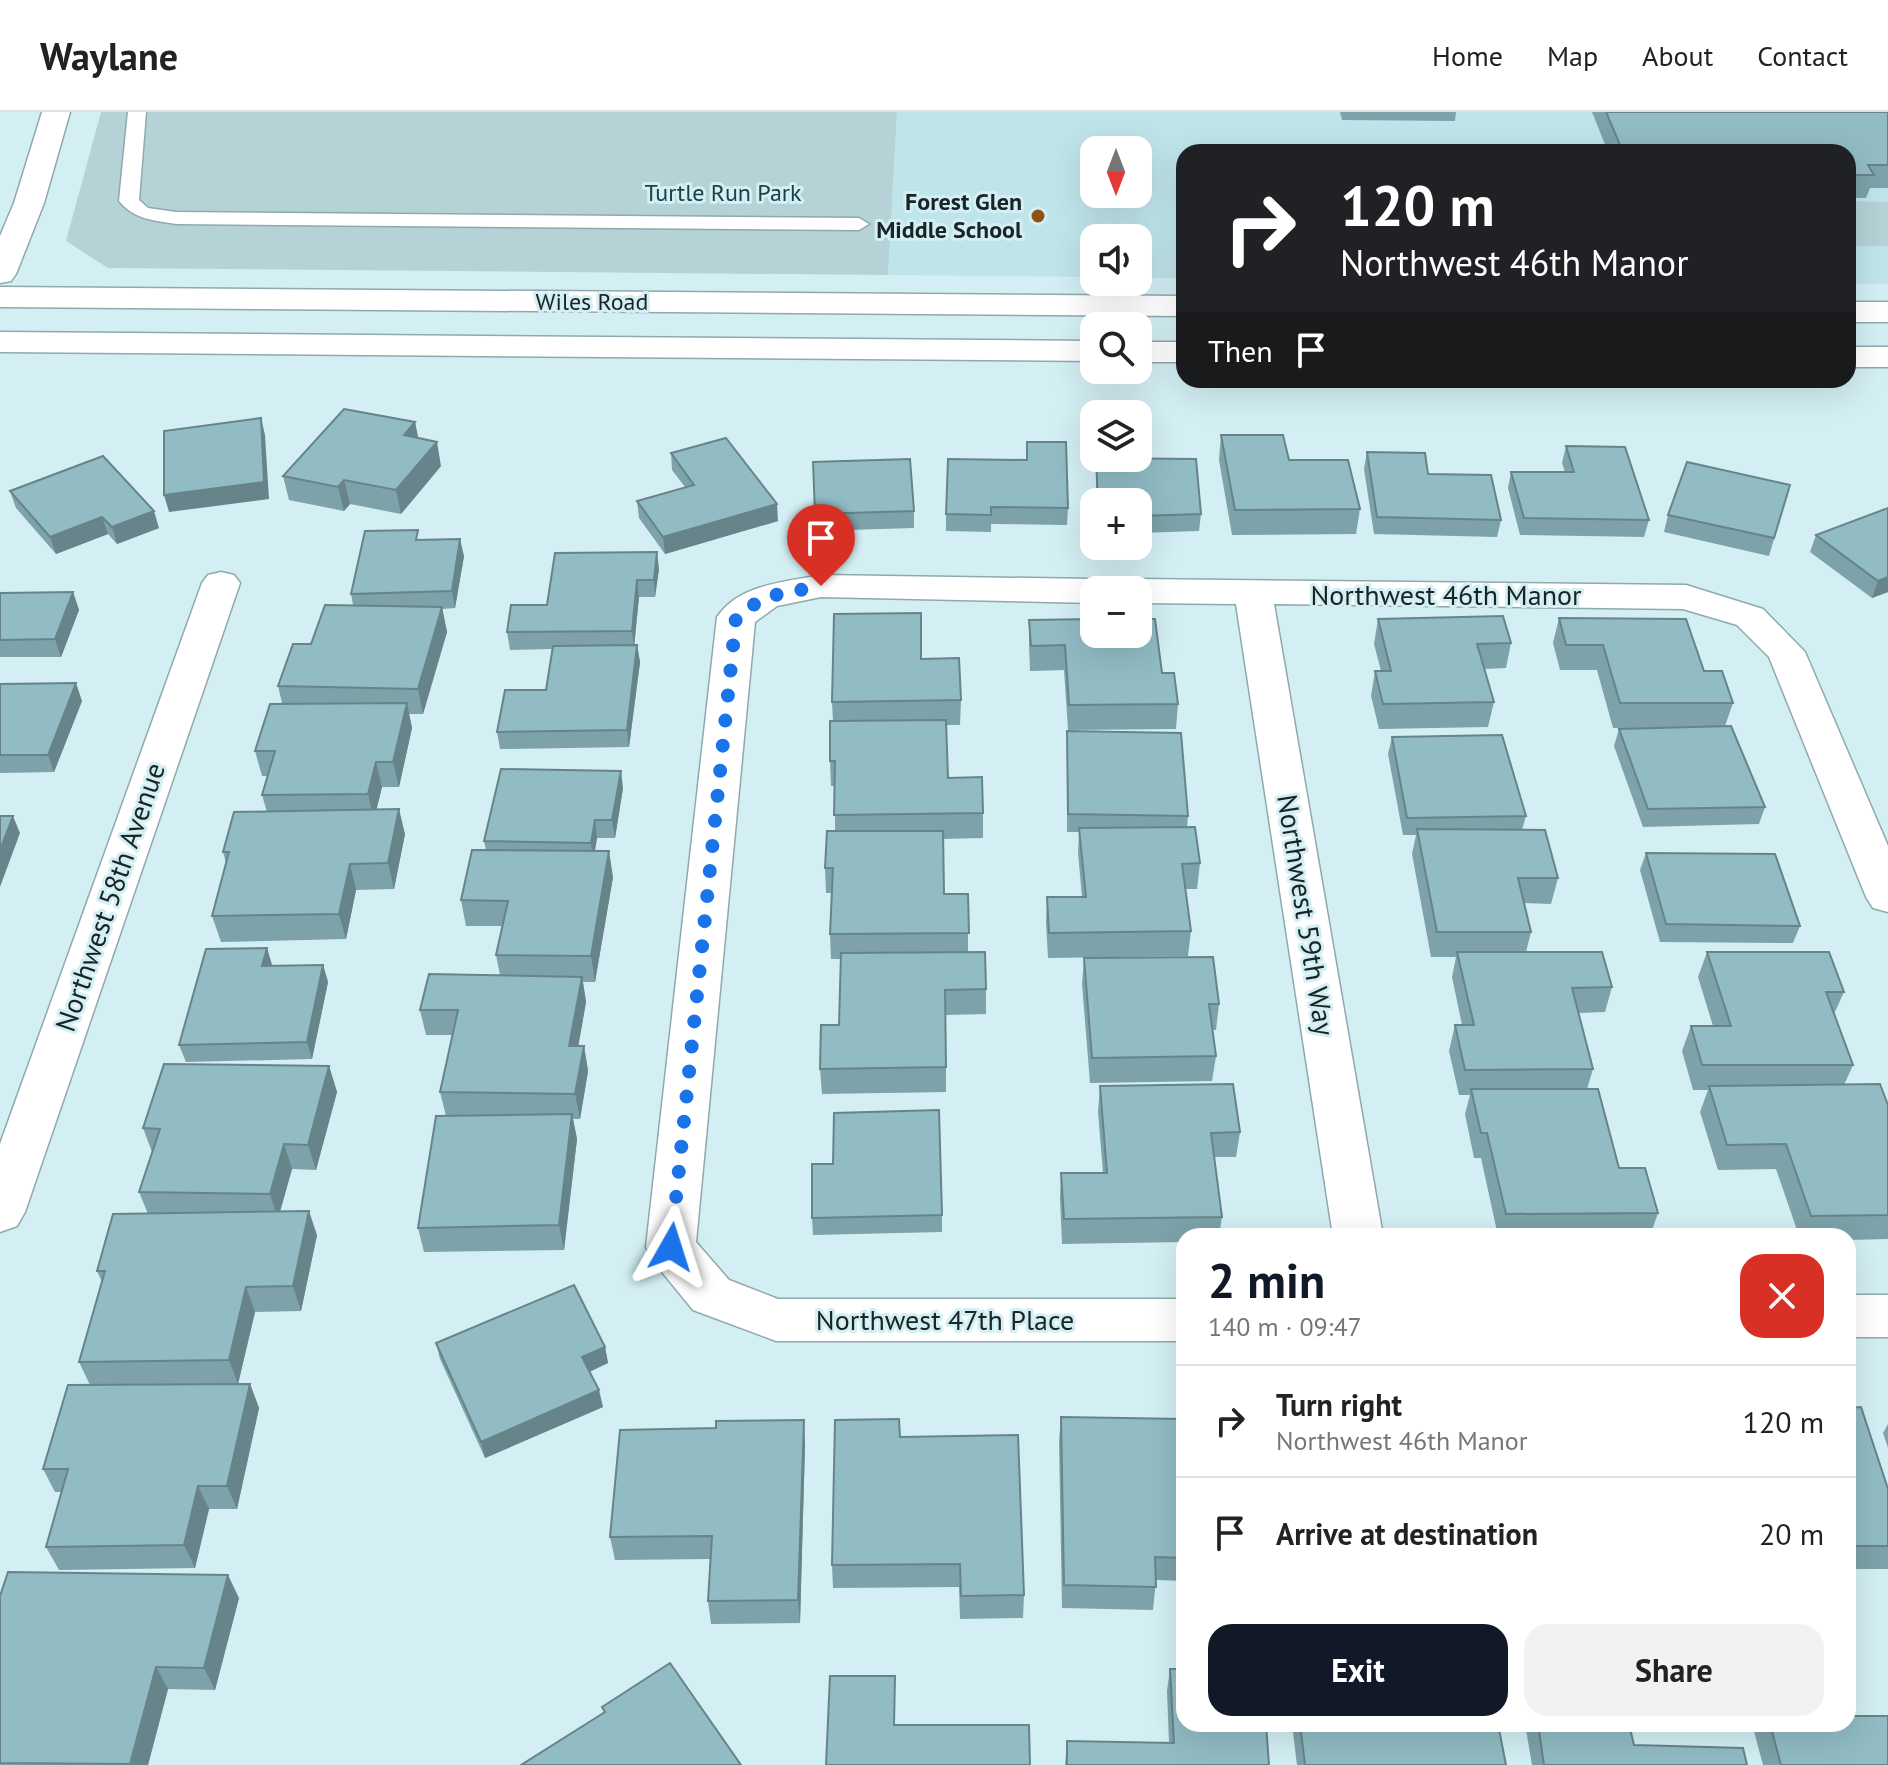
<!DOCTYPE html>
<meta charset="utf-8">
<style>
body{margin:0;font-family:"PT Sans",sans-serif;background:#f2f2f2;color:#222;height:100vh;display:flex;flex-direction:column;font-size:30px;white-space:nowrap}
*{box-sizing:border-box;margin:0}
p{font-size:26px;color:#767676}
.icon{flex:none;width:44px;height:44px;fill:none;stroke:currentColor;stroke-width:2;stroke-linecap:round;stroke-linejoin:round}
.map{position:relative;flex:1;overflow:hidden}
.details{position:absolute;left:1176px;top:1116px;width:680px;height:504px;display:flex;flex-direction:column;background:#fff;border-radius:24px;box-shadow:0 8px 32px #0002}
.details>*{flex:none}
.hud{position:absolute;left:1176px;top:32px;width:680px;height:244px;border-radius:24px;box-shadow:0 8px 32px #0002;background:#202124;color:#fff;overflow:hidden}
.needle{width:52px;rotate:180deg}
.buttons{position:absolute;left:1080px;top:24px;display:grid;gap:16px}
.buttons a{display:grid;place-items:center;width:72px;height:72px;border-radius:16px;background:#fff;box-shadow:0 8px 32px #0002;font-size:40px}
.pin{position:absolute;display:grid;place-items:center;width:68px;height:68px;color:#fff;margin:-82px -34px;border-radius:50% 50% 50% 0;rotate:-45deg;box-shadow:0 0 8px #0007}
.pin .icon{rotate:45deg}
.me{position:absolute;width:88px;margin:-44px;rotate:6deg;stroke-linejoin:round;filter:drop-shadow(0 0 6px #0008)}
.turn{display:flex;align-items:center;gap:28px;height:168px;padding:0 32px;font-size:36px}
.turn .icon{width:104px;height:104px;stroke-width:2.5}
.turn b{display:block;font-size:56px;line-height:68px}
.then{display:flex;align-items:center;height:76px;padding:0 32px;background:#0003;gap:16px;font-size:30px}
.round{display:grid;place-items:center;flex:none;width:84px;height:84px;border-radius:24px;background:#f2f2f2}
.overview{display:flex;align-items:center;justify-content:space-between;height:136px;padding:0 32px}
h1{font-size:48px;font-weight:700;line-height:60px;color:#111827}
.cta{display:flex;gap:16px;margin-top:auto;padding:16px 32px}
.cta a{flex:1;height:92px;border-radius:24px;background:#111827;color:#fff;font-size:32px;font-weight:700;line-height:92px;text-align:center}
.cta a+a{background:#f2f2f2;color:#222}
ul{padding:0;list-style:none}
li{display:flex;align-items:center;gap:24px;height:112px;padding:0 32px;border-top:2px solid #e0e0e0}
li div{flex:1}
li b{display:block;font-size:30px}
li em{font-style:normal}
header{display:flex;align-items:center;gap:48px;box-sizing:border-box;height:112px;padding:0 40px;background:#fff;border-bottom:2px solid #e0e0e0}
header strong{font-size:38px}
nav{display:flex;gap:44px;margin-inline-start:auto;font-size:28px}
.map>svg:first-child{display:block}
.built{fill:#bfe5eb;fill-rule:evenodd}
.green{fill:#b5d2d7}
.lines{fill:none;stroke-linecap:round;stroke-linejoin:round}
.lane-casing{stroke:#8fa9ae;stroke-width:3}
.street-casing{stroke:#8fa9ae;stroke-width:3}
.secondary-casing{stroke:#8fa9ae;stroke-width:3}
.lane{fill:#fff;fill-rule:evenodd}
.street{fill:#fff;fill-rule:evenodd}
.secondary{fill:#fff;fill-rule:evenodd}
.wall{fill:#7da2a9}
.shaded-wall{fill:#668489}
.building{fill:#91bcc4;stroke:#668489;stroke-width:2}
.route{stroke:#1a73e8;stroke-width:14;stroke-dasharray:0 25.2}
.poi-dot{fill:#8f5114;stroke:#d3eff4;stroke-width:3}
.labels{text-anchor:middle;stroke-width:6;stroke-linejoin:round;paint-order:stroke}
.far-park-label{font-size:24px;fill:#184147;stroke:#d3eff4}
.far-poi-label{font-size:24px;font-weight:bold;fill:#192426;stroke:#d3eff4;text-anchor:end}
.far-street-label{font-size:24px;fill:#192426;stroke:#d3eff4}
.street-label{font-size:28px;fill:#192426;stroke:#d3eff4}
</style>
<header>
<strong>Waylane</strong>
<nav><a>Home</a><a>Map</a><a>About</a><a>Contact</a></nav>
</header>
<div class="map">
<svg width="1888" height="1653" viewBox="0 0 1888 1653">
<rect width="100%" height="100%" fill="#d3eff4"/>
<!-- built -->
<path class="built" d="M897,0H1888V172H1848V40H1184V166H1138V126H1094V165L888,163ZM1094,38H1138V82H1094Z"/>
<!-- green -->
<g class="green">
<path d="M101,0H897L888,163L108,156L66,129Z"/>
<path d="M1848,89L1888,90V134H1848Z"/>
</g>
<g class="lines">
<!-- lane casing -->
<g class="lane-casing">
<path id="lane" d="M128,0H146L139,88L148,96L176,100L859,106L869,112L859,118L176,112C153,108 135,108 119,89Z"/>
</g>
<!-- street casing -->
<g class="street-casing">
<g id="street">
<path d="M221,460L234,463L240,471L25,1100L17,1114L0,1120V1032L202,471L208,463Z"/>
<path d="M821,463L1094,467L1107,471L1112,478H1094V491L821,485L777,494L755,510L696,1130L729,1168L778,1187H1184V1229H776L693,1198L653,1149L646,1135L717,505C739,472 785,470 821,463Z"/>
<path d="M1138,467L1686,473L1763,497L1805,540L1888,734V800L1873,796L1866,785L1769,545L1737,513L1683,497L1274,492L1383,1124H1333L1236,492L1138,491V478H1120L1125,471Z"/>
<rect x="1848" y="1183" width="40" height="42"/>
</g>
</g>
<!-- secondary casing -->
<g class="secondary-casing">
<g id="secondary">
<path d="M42,0H70L44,91L16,162L11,169L0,171V124L14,91Z"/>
<path d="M0,175L1184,184V204L0,195Z"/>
<rect x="1848" y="190" width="40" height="20"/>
<path d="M0,220L1094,229V249L0,240Z"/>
<rect x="1138" y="230" width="46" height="20"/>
<rect x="1848" y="235" width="40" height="20"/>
</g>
</g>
<!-- lane -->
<use href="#lane" class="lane"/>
<!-- street -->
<use href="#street" class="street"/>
<!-- secondary -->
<use href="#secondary" class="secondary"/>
</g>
<!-- wall -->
<g class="wall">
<path d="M1340,0H1456L1455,9L1342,8Z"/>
<path d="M1592,0H1888V76H1870L1866,86H1848V40H1608Z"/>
<path d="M415,310L418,326L441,354L401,402L350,392L344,399L289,388L283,364Z"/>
<path d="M1221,323L1289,348L1360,397L1356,422L1232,423L1219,348Z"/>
<path d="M1027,330L1068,396L1067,413L991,412V420L946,419V402L1026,348Z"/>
<path d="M1566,334L1649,408L1644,425L1520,423L1508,376L1511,360H1565L1562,351Z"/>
<path d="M1367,340L1428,362L1501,408L1497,425L1374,422L1364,357Z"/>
<path d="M671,341L778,409L665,442L639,406L637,389L685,375L672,358Z"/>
<path d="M1096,346L1201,402L1199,419L1138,421V390H1096Z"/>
<path d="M813,350L914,399V416L816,419Z"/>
<path d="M1790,373L1769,444L1664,420L1668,403Z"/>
<path d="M10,379L159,416L117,432L108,422L56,442L16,396Z"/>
<path d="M1888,396V480L1872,486L1810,440L1816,423Z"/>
<path d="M420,428L464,444L455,496L442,497L447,520L423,602H409L412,616L399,675H382L376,698L405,722L394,777L356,778L346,827L221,830L212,804L226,751L223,740L267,700L262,683L268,664H262L255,639L282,591L278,574L311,532L353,493L351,482Z"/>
<path d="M659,457L655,485H639L634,533H637L640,550L629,635L500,637L497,620L546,578L552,537L510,538L507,520Z"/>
<path d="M73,480L79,498L61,545H0V481Z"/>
<path d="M1559,506L1704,559L1733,591L1725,614L1765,695L1759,712L1643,715L1614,634L1619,617L1649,616H1613L1597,558H1560L1553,531Z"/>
<path d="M1378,507L1511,531L1506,556L1484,557L1494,590L1488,615L1379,617L1371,584L1375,559H1381L1374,532Z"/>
<path d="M1029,508L1162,561L1178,592L1176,617L1068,618L1064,558L1030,559L1029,533Z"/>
<path d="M921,547L961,588L960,613H946L948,666L983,701V726L943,727L944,782H968V840L986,877V902L946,903V980L822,982L820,957L839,913L841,847H831L830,822L832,781H826L825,756L835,719V674H831L830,649L833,609L832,590Z"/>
<path d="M0,572L82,589L54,660L0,661Z"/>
<path d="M1067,619L1188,704L1187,715L1200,751L1197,777H1185L1191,819L1188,844L1048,846L1046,811L1047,785H1082L1078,741L1079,720H1067Z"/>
<path d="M1392,625L1526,704L1522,718L1558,766L1551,792L1524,791L1531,820L1526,840L1612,875L1605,900L1578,901L1593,957L1587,977L1619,1056L1658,1101L1650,1124H1498L1481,1046H1474L1465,1002L1470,983H1459L1449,939L1455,913H1462L1452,865L1456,845H1431L1412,742L1416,723H1403L1388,642Z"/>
<path d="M623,676L615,726H597L595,739L613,765L595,870H583L586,890L578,934H584L588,959L580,1007H573L577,1027L564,1138L424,1140L418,1116L446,1004L440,980L453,923H426L420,898L500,863L496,843L502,814H466L461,788L486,738L484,729Z"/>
<path d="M1646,741L1800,814L1793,831L1660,830L1640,758Z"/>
<path d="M267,836L272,854L323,853L328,870L312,947L186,950L179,933Z"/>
<path d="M1707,840L1844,880L1834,902L1853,953L1844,973L1888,993V1127L1848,1128V1124H1799L1776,1057L1718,1058L1700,1000L1708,978H1693L1682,939L1691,914H1713L1698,865Z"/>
<path d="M1084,846L1219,892L1216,918H1212L1216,944L1212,969L1090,971L1082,872Z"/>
<path d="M329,954L337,980L316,1058L292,1057L280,1099L317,1123L301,1199L255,1200L238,1272H250L259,1296L237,1397H209L195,1456L59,1458L46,1435L62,1380H55L43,1357L90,1273L79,1250L102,1170L97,1159L148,1102L139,1080L152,1040L143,1016Z"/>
<path d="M1100,974L1240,1020L1236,1045H1214L1222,1105L1219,1124H1184V1130L1062,1132L1060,1086L1061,1061H1103L1098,1000Z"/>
<path d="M942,1103V1120L813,1123L812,1106Z"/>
<path d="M436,1231L605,1235L608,1251L590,1260L603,1295L485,1346L440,1247Z"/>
<path d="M1848,1296L1888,1377V1457H1848Z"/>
<path d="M1061,1305L1184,1307V1469L1156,1468L1153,1498L1062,1496L1059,1329Z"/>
<path d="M1888,1312V1336L1883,1321Z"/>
<path d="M900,1325L1024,1483L1023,1506L960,1507L959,1475L833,1476L832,1453Z"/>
<path d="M805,1332L800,1511L711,1512L708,1489L710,1447L615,1448L610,1425Z"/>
<path d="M0,1484L239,1486L215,1578L168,1577L148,1653H0Z"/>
<path d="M1170,1557L1269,1653H1065L1067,1629L1169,1631L1167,1579Z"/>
<path d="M1292,1612H1498L1506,1653H1297Z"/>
<path d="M1525,1612H1629L1634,1633L1747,1653H1532Z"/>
<path d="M1752,1612H1848L1888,1653H1763Z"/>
</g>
<!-- shaded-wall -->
<g class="shaded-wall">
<path d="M261,306L265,323L269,387L169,400L164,383Z"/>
<path d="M415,310L420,335L404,323Z"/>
<path d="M437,330L441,354L401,402L396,378Z"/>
<path d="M344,368L350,392L344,399L338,375Z"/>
<path d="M777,392L778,409L665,442L663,425Z"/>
<path d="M154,399L159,416L117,432L112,415Z"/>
<path d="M102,405L108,422L56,442L50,425Z"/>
<path d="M460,427L464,444L455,496L452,479Z"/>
<path d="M657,440L659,457L655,485L654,468Z"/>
<path d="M1888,465V480L1872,486L1878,469Z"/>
<path d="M637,468L639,485L634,536L632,519Z"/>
<path d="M73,480L79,498L61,545L55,527Z"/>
<path d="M442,495L447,520L423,602L418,577Z"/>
<path d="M637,533L640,550L629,635L627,618Z"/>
<path d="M76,571L82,589L54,660L48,643Z"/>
<path d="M407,591L412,616L399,675L393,650Z"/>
<path d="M376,650L382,675L374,708L368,682Z"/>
<path d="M621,659L623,676L615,726L612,708Z"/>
<path d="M399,697L405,722L394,777L388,751Z"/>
<path d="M13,704L20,721L0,775V738Z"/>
<path d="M595,708L597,726L593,748L591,731Z"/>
<path d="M609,739L613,765L595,870L591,844Z"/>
<path d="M350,752L356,778L346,827L339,802Z"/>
<path d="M267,836L272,853L268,872L262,854Z"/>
<path d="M323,853L328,870L312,947L307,930Z"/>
<path d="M582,865L586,890L574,959L569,934Z"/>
<path d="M584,934L588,959L580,1007L575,982Z"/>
<path d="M329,954L337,980L316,1058L308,1033Z"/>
<path d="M572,1002L577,1027L564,1138L559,1113Z"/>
<path d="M284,1032L292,1057L278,1107L270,1082Z"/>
<path d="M309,1099L317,1123L301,1199L293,1174Z"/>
<path d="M246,1175L255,1200L238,1272L229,1248Z"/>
<path d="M605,1235L608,1251L585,1261L582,1245Z"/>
<path d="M250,1272L259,1296L237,1397L227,1374Z"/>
<path d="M599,1278L603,1295L485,1346L481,1330Z"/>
<path d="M804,1308L805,1332L800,1511L798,1488Z"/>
<path d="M198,1374L209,1397L195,1456L184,1433Z"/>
<path d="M228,1463L239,1486L215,1578L204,1556Z"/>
<path d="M156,1555L168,1577L148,1653H131Z"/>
</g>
<!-- building -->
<g class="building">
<path d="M1606,0H1888V53H1868L1874,63H1848V40H1623Z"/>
<path d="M344,297L415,310L404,323L437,330L396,378L344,368L338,375L283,364Z"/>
<path d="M261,306L264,370L164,383V319Z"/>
<path d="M1221,323H1283L1289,348H1348L1360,397L1235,398Z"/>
<path d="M726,326L777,392L663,425L637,389L694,373L671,341Z"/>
<path d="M1027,330H1066L1068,396L991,395V403L946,402L948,347L1027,348Z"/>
<path d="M1566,334L1625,335L1649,408L1524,406L1511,360H1574Z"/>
<path d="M1367,340L1425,341L1428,362L1491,363L1501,408L1377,405Z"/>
<path d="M103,344L154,399L112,415L102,405L50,425L10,379Z"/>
<path d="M1096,346L1196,347L1201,402L1138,404V390H1098Z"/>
<path d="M910,347L914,399L815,402L813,350Z"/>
<path d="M1687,350L1790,373L1774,426L1668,403Z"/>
<path d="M1888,396V465L1878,469L1816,423Z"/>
<path d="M418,418L416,428L460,427L452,479L351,482L365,419Z"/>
<path d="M657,440L654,468H637L632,519L507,520L511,493H547L555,441Z"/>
<path d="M73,480L55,527L0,528V481Z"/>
<path d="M325,493L442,495L418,577L278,574L293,532H311Z"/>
<path d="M921,501V547L959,546L961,588L832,590L834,502Z"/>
<path d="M1503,504L1511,531L1477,532L1494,590L1383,592L1375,559H1391L1378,507Z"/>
<path d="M1559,506L1686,507L1704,559H1722L1733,591H1620L1603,533H1566Z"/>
<path d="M1094,507V522H1138V507H1155L1162,561H1174L1178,592L1069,593L1065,533L1031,534L1029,508Z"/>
<path d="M637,533L627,618L497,620L505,578H546L553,534Z"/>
<path d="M76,571L48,643H0V572Z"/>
<path d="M407,591L393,650H376L368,682L262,683L275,639H255L270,592Z"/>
<path d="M946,608L948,666L982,665L983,701L834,703L835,649H830V609Z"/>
<path d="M1731,614L1765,695L1648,697L1619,617Z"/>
<path d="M1067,619L1181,621L1188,704L1068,702Z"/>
<path d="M1502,623L1526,704L1407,706L1392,625Z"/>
<path d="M501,657L621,659L612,708H595L591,731L484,729Z"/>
<path d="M399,697L388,751L350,752L339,802L212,804L229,740H223L234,700Z"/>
<path d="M0,704H13L0,738Z"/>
<path d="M1195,715L1200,751L1182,752L1191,819L1049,821L1047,785H1086L1079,716Z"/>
<path d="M1417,717L1545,718L1558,766H1518L1531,820H1437Z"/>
<path d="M827,719H943L944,782H968L969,821L830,822L833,756H825Z"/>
<path d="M472,738L609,739L591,844L496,843L508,789L461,788Z"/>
<path d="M1646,741L1775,742L1800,814L1666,812Z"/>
<path d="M267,836L262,854L323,853L307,930L179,933L206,837Z"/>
<path d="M985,840L986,877L945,878L946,955L820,957L821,913H839L841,841Z"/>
<path d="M1457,840H1602L1612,875L1572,876L1593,957L1465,958L1455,913H1474Z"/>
<path d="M1707,840H1829L1844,880H1826L1853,953H1702L1691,914H1731Z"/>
<path d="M1213,845L1219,892H1209L1216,944L1092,946L1084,846Z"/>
<path d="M429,862L582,865L569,934H584L575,982L440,980L458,898H420Z"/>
<path d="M164,952L329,954L308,1033L284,1032L270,1082L139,1080L160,1017L143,1016Z"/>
<path d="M1233,972L1240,1020L1211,1021L1222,1105L1064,1107L1061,1061H1107L1100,974Z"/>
<path d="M1880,972L1888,993V1103L1811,1104L1786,1032L1727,1033L1709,974Z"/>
<path d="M1471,977H1598L1619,1056H1645L1658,1101L1506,1102L1487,1021H1481Z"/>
<path d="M939,998L942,1103L812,1106V1052H833L834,1001Z"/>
<path d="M572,1002L559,1113L418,1116L436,1004Z"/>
<path d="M309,1099L293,1174L246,1175L229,1248L79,1250L105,1159H97L113,1102Z"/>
<path d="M574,1173L605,1235L582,1245L599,1278L481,1330L436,1231Z"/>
<path d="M250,1272L227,1374H198L184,1433L46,1435L68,1357H43L68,1273Z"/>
<path d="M1861,1295L1888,1377V1434H1848V1296Z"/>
<path d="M1061,1305L1184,1307V1446L1155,1445L1156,1475L1064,1473Z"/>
<path d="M899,1307L900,1325L1018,1323L1024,1483L961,1484L960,1452L832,1453L835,1308Z"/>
<path d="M804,1308L798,1488L708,1489L712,1424L610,1425L620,1318L716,1316V1309Z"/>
<path d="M8,1460L228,1463L204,1556L156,1555L130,1652L0,1651V1484Z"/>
<path d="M670,1551L741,1653H521L605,1600L602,1595Z"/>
<path d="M1170,1557H1184V1612H1266L1269,1653H1067V1629L1174,1631Z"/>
<path d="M830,1564H895L894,1613H1029L1030,1653H826Z"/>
<path d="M1848,1604H1888V1653H1781L1770,1612H1848Z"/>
<path d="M1300,1612H1498L1506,1653H1305Z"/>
<path d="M1538,1612H1629L1634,1633L1743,1636L1747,1653H1544Z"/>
</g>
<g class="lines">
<!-- route -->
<path class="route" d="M671,1135L736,505L765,485L821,474"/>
</g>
<!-- markers -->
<circle class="poi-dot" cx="1038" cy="104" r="8"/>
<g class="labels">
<!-- far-park labels -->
<g class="far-park-label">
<text x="723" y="89">Turtle Run Park</text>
</g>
<!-- far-poi labels -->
<g class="far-poi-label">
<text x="1022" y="98">Forest Glen<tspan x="1022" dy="28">Middle School</tspan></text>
</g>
<!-- far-street labels -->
<g class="far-street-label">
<text x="592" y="198">Wiles Road</text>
</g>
<!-- street labels -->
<g class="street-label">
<text x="1446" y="493">Northwest 46th Manor</text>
<text transform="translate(110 785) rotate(-71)" y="10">Northwest 58th Avenue</text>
<text transform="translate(1306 803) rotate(81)" y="10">Northwest 59th Way</text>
<text x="945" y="1218">Northwest 47th Place</text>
</g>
</g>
</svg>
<div class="buttons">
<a><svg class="needle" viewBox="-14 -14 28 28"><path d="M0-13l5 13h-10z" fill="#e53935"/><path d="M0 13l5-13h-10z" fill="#767676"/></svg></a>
<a><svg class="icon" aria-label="sound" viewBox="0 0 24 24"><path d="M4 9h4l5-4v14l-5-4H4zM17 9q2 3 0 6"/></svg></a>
<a><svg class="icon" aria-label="search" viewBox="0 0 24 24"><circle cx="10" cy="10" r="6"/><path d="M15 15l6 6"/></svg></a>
<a><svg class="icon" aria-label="layers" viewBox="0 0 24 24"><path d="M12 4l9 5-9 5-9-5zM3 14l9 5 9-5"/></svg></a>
<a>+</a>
<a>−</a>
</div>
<div class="pin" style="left:821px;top:474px;background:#d93025"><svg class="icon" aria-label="arrive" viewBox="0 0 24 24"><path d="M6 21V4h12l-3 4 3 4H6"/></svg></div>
<svg class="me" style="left:671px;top:1135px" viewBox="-20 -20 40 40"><path d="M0-17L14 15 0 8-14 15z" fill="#1a73e8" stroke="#fff" stroke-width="4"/></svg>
<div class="hud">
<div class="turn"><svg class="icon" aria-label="right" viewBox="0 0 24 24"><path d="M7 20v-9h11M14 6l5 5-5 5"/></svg><div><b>120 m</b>Northwest 46th Manor</div></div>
<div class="then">Then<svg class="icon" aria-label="arrive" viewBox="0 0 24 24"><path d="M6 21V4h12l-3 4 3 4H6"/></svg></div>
</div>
<section class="details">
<div class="overview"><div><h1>2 min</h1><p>140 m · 09:47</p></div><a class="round" style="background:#d93025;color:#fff"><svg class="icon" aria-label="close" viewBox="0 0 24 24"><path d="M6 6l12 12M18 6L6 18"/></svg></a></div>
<ul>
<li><svg class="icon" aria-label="right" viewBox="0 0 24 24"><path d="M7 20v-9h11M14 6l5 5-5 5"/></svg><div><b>Turn right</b><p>Northwest 46th Manor</p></div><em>120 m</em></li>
<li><svg class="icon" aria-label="arrive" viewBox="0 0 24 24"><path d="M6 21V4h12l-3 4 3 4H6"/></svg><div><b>Arrive at destination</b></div><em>20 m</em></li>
</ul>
<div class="cta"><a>Exit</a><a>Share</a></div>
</section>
</div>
